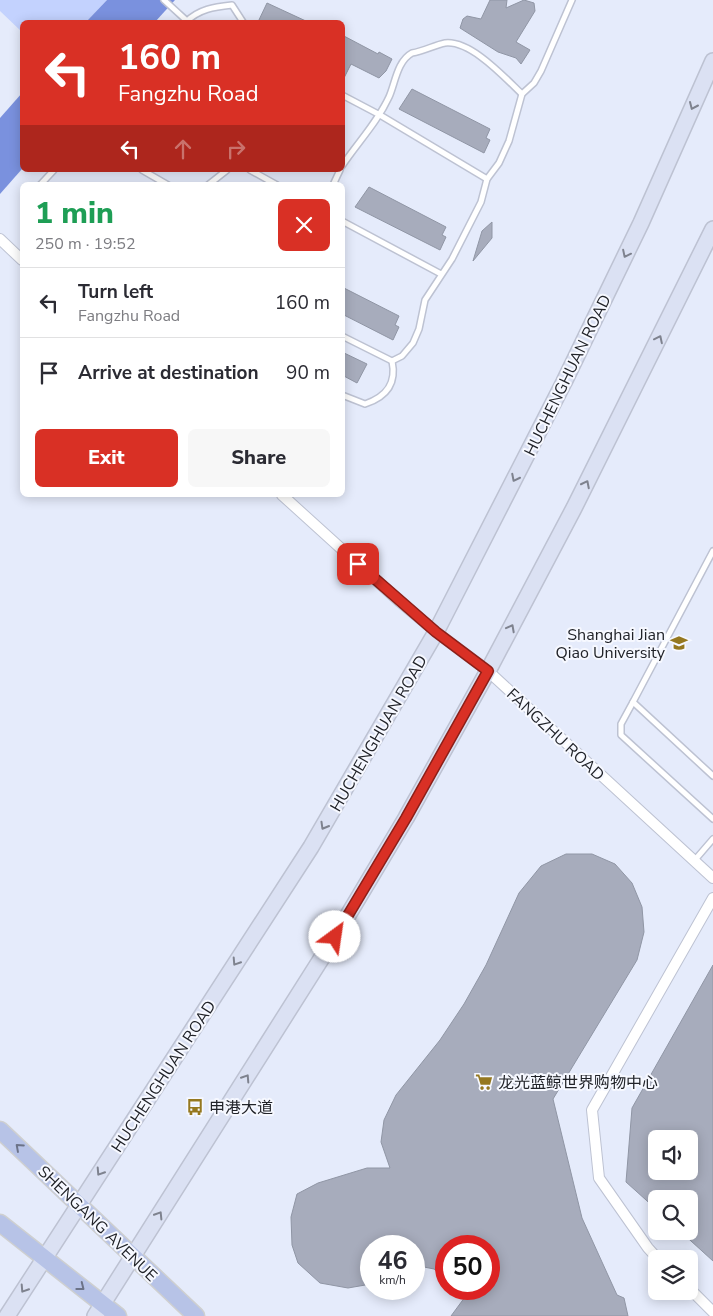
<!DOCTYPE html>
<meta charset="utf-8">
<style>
body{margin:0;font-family:"Nunito Sans","Noto Sans SC",sans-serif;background:#f7f7f7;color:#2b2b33;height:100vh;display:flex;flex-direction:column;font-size:19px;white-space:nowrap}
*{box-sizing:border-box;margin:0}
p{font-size:16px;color:#7c7c81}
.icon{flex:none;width:28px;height:28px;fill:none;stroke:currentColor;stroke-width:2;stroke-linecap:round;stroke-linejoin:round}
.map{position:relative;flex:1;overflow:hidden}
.drawer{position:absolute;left:20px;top:182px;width:325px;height:315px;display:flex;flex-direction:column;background:#fff;border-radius:8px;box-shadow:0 2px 12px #0003}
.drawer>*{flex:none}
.guide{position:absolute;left:20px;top:20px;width:325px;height:152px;border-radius:8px;box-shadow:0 2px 12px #0003;background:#d93025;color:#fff;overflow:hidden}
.controls{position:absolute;left:648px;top:1130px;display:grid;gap:10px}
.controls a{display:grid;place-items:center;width:50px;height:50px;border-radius:8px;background:#fff;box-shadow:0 2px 12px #0003;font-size:25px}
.speed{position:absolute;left:360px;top:1235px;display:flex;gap:10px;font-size:25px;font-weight:700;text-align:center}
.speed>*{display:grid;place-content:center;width:65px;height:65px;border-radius:50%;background:#fff;box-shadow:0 2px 12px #0003;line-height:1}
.speed small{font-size:12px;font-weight:400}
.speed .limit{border:8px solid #d22;background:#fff;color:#111}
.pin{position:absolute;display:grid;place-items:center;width:42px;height:42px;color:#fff;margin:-21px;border-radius:10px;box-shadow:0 2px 8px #0006}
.me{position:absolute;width:55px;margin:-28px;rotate:31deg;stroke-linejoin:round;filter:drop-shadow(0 0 4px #0008)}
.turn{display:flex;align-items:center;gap:18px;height:105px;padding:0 15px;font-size:22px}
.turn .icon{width:65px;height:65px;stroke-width:2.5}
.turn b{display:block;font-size:35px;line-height:42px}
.lanes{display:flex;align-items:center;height:48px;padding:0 15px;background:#0003;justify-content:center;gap:25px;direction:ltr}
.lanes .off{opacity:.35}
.round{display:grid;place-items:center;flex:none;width:52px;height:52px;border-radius:8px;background:#f7f7f7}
.head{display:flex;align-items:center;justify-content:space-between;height:85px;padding:0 15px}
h1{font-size:30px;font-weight:800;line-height:38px;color:#1e9e55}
.cta{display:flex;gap:10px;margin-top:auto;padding:10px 15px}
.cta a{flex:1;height:58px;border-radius:8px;background:#d93025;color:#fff;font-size:20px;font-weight:800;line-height:58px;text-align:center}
.cta a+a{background:#f7f7f7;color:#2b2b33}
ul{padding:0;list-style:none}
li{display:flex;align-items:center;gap:15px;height:70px;padding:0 15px;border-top:1px solid #e1e1e2}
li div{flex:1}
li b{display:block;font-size:19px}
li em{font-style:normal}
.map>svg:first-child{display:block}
.green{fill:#c3d2fe}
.water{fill:#7a91de}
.building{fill:#a7acbc;stroke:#9096a5;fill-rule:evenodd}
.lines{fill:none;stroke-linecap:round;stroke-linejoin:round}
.service-casing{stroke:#bdc2d2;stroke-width:8}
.minor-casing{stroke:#bdc2d2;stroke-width:12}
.secondary-casing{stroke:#bdc2d2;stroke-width:18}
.primary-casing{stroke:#cecfd0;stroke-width:19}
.service{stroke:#fff;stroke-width:5}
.minor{stroke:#fff;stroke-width:10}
.secondary{stroke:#dbe1f3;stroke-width:15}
.primary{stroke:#b7c3e7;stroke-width:16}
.oneway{stroke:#7e828e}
.oneway2{stroke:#6c7388}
.route-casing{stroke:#8d1f18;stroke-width:12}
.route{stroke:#d93025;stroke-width:9}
.labels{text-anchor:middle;stroke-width:4;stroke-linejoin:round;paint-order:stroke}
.street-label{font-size:16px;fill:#212329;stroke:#f6f8ff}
.poi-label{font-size:16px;fill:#212329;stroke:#f6f8ff;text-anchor:start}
</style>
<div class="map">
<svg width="713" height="1316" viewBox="0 0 713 1316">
<rect width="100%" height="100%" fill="#e5ebfb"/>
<!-- green -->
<path class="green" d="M0,0H107L86,22H22V32L0,11Z"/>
<!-- water -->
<g class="water">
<path d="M107,0H175L155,22H86Z"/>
<path d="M22,93V169L0,194V118Z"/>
</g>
<!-- building -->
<g class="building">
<path d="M490,0H507L506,8L524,0L534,3L535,11L516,42L530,50L521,64L516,58L498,52L460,28L463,19L467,16L481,19Z"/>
<path d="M267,3L308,22H258Z"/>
<path d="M342,35L378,54L379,52L392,59L386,71L379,78L351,64L342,82Z"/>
<path d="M412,89L490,129L486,138L490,140L484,153L399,109Z"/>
<path d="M369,187L446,227L442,235L446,237L440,250L355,207Z"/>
<path d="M492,222V238L473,261L482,231Z"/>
<path d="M342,287L399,316L395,325L399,327L393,340L342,314Z"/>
<path d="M342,352L367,364L357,383L342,375Z"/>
<path d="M566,854H592L615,864L632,883L642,907L644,932L637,960L553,1099L582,1218L617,1295L624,1298L628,1316H451L465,1297L458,1289H489V1246H446V1277L434,1269L414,1265V1246H371V1284L348,1288L320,1283L298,1263L292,1245L291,1217L297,1194L318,1183L367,1168H390L381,1142L384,1120L396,1095L440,1040L464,1004L486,965L519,893L541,866Z"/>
<path d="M713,965V1261L680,1231H689V1199H656V1209L626,1182L632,1108ZM656,1139H689V1171H656Z"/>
</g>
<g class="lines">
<!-- service casing -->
<g class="service-casing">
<g id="service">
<path d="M164,0L187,21"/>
<path d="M186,22C199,9 214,7 232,5L243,22"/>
<path d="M342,95L380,115L487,179"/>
<path d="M342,166C358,142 377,123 389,97C395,84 397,61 412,53C424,51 435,45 445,43C471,40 505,78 522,94"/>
<path d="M142,170L168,185"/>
<path d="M250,170L277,185"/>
<path d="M40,185L54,170"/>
<path d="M208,185L227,170"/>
<path d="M333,185L340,170"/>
<path d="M342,221L441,274"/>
<path d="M342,336L392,361L402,356L413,343L419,329L425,300L452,259L481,202L487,179L499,163L509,141L522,94L534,83L541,71L572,0"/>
<path d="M342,395L365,404C386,397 397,384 392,361"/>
<path d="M713,551L633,702L713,776"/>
<path d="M633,702L621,724V735L713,819"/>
<path d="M694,861L713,839"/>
</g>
</g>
<!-- minor casing -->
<g class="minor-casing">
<g id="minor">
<path d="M0,239L22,260"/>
<path d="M282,495L400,602L436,632L488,671L713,878"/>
<path d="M658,1259L648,1248L599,1178L592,1110L713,898"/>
<path d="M689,1288L713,1312"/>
</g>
</g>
<!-- secondary casing -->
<g class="secondary-casing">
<g id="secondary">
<path d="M7,1316L311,847L436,632L564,382L641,223L713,61"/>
<path d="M95,1316L335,937L406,818L488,671L574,508L713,229"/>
</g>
</g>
<!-- primary casing -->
<g class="primary-casing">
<g id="primary">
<path d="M0,1130L196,1316"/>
<path d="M0,1223L118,1316"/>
</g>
</g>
<!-- service -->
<use href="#service" class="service"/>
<!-- minor -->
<use href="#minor" class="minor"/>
<!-- secondary -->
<use href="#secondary" class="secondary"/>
<!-- primary -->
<use href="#primary" class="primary"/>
</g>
<!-- one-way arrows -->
<defs><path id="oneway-chevron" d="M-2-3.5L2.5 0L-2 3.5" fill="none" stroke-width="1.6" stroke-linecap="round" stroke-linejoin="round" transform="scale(1.25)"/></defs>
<g class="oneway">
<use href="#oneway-chevron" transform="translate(693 106) rotate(114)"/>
<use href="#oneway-chevron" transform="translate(626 254) rotate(116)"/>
<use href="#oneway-chevron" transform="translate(659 339) rotate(-64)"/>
<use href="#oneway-chevron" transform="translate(515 478) rotate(117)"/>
<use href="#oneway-chevron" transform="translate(586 484) rotate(-63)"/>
<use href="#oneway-chevron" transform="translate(511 628) rotate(-62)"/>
<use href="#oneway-chevron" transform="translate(324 826) rotate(120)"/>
<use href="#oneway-chevron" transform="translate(236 962) rotate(123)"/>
<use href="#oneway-chevron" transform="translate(246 1078) rotate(-57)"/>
<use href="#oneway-chevron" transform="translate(100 1172) rotate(123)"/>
<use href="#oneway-chevron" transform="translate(159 1215) rotate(-58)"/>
<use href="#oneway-chevron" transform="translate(24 1289) rotate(123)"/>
</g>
<g class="oneway2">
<use href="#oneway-chevron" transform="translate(19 1147) rotate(-138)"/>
<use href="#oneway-chevron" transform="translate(81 1287) rotate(38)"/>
</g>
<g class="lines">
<!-- route casing -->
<g class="route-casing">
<path id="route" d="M335,937L406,818L488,671L436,632L358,564"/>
</g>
<!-- route -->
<use href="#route" class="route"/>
</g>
<!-- icons -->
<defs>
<g id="university-bare" transform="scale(1.35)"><path d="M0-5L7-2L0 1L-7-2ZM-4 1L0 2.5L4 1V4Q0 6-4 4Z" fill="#957820" stroke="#f6f8ff" stroke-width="2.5" paint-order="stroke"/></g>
<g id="supermarket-bare" transform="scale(1.35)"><path d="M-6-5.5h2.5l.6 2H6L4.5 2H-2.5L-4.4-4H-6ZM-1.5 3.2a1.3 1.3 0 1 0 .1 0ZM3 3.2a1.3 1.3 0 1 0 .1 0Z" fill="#957820" stroke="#f6f8ff" stroke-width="2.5" paint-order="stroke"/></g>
<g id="bus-bare" transform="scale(1.35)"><path d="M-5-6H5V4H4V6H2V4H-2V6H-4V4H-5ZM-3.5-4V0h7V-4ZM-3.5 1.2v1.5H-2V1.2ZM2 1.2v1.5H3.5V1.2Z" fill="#957820" stroke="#f6f8ff" stroke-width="2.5" paint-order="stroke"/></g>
</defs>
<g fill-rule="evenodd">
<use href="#university-bare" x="679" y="643"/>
<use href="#supermarket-bare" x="484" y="1082"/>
<use href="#bus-bare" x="195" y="1107"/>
</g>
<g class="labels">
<!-- street labels -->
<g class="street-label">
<text transform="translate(567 375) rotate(-64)" y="6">HUCHENGHUAN ROAD</text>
<text transform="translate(378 733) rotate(-60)" y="6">HUCHENGHUAN ROAD</text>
<text transform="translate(556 734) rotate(43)" y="6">FANGZHU ROAD</text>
<text transform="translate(163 1076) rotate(-57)" y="6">HUCHENGHUAN ROAD</text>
<text transform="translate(98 1223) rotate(44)" y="6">SHENGANG AVENUE</text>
</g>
<!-- poi labels -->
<g class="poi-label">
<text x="665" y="640" text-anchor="end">Shanghai Jian<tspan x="665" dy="18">Qiao University</tspan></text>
<text x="498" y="1088">龙光蓝鲸世界购物中心</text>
<text x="209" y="1113">申港大道</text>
</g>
</g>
</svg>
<div class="controls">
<a><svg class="icon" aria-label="sound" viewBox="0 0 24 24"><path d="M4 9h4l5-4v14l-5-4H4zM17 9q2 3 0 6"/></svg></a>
<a><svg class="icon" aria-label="search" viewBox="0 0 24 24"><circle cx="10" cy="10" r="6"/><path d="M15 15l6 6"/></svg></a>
<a><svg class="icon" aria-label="layers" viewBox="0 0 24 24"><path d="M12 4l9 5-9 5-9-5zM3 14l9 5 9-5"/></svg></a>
</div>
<div class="speed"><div>46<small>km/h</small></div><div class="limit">50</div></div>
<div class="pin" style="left:358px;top:564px;background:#d93025"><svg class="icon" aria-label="arrive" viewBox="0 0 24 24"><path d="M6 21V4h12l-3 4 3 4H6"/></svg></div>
<svg class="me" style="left:335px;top:937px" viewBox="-20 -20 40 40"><circle r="19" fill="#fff"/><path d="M0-13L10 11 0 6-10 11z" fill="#d93025"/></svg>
<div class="guide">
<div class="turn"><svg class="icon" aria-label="left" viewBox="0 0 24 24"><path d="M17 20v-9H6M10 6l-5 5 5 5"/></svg><div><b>160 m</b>Fangzhu Road</div></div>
<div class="lanes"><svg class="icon" aria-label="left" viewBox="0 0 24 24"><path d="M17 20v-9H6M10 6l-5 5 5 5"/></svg><svg class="icon off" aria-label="ahead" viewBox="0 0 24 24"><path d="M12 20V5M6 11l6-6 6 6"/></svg><svg class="icon off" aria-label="right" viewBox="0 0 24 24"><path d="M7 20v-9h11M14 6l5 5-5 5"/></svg></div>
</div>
<section class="drawer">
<div class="head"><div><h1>1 min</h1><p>250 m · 19:52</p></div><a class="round" style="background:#d93025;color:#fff"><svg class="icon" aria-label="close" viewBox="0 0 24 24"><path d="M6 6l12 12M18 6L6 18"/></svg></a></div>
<ul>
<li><svg class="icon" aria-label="left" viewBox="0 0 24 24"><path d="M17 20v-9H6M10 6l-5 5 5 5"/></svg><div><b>Turn left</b><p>Fangzhu Road</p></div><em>160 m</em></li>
<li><svg class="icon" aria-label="arrive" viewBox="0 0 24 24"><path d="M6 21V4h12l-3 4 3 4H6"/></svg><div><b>Arrive at destination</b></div><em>90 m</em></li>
</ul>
<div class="cta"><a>Exit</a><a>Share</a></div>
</section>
</div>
